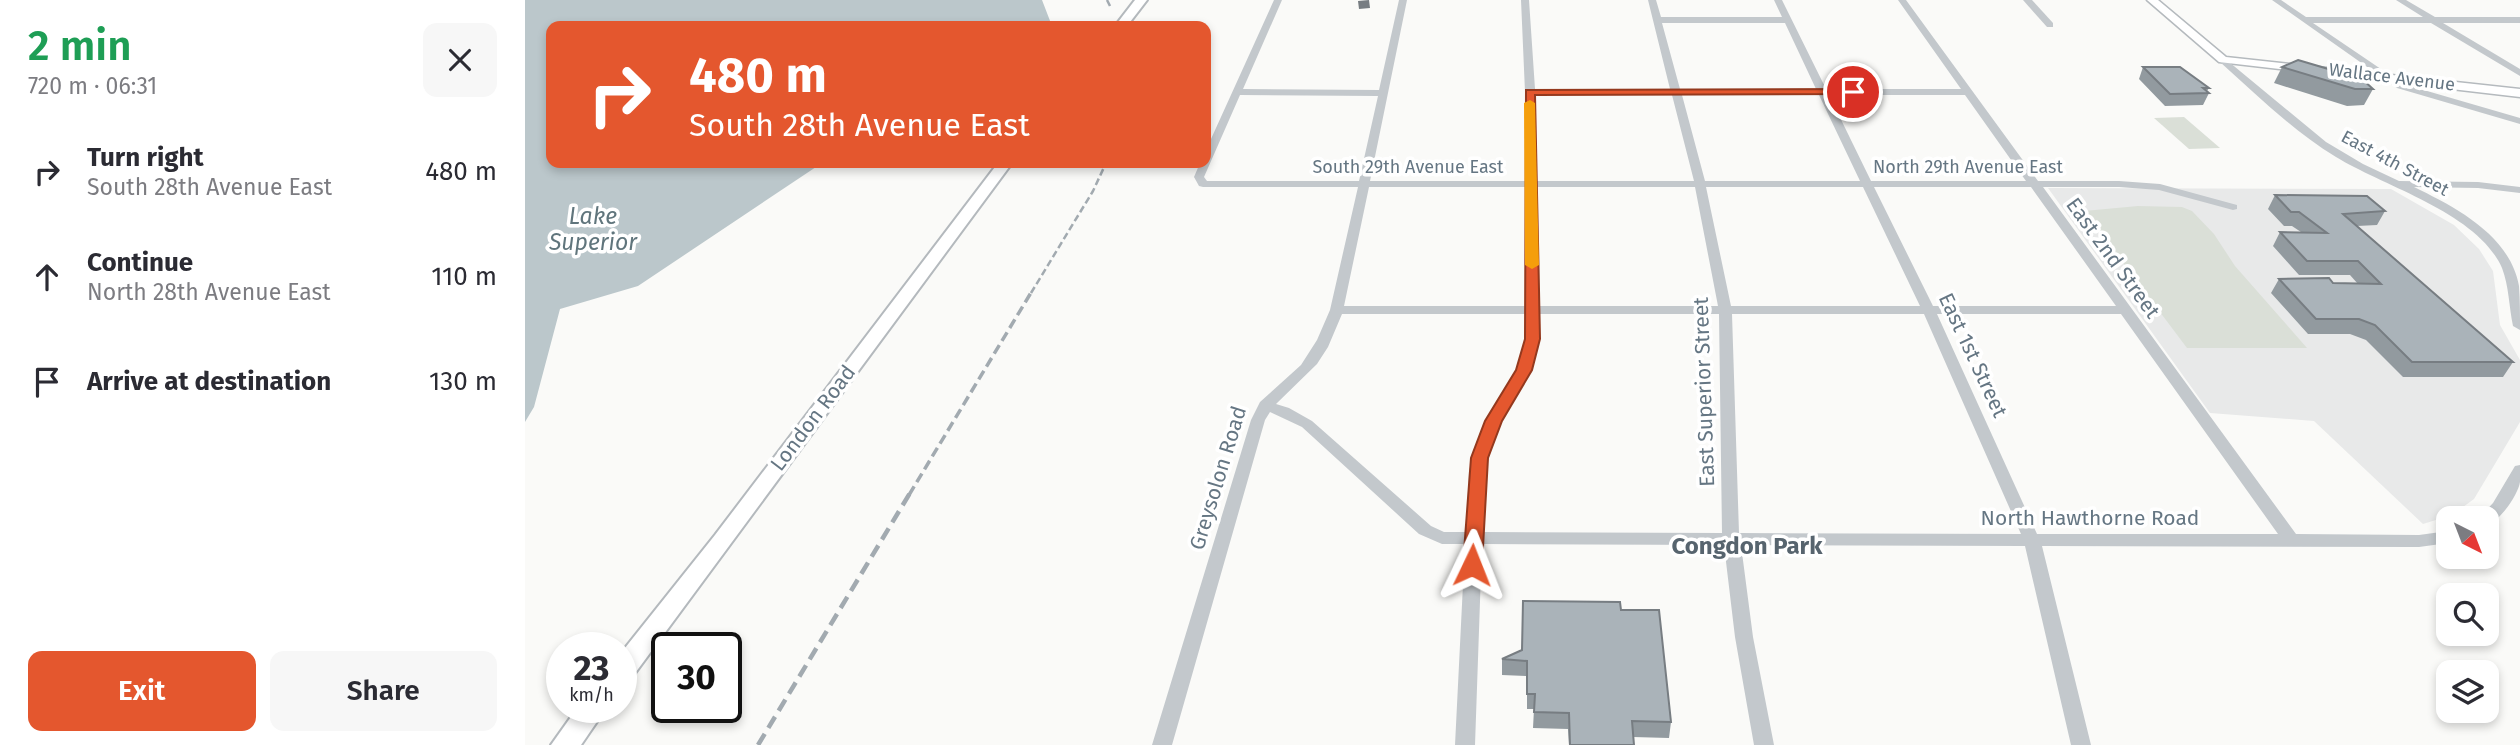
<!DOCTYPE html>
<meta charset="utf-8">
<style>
body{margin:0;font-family:"Fira Sans",sans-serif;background:#f7f7f7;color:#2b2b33;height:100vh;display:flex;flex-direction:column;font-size:26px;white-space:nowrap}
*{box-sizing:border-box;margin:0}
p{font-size:23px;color:#7c7c81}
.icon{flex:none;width:38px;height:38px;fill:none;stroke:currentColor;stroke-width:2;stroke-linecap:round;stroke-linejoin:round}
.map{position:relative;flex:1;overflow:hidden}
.drawer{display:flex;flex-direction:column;background:#fff;width:525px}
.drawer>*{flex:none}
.hud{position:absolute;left:21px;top:21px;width:665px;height:147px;border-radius:14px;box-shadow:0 4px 10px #0003;background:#e4572e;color:#fff;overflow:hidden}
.needle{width:46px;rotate:138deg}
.controls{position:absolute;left:1911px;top:506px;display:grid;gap:14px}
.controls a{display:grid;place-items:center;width:63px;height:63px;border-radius:14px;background:#fff;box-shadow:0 4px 10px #0003;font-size:35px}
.speed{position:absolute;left:21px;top:632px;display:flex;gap:14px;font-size:35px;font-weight:700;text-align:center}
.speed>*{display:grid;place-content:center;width:91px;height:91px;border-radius:50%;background:#fff;box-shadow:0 4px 10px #0003;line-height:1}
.speed small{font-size:18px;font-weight:400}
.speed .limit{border:4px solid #111;border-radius:10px;background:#fff;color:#111}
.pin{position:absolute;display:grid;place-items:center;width:60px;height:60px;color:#fff;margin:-30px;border:4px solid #fff;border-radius:50%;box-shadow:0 2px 7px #0007}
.me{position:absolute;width:77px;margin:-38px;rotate:2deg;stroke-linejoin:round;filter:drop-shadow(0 0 5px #0008)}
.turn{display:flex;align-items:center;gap:24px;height:147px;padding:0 28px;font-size:32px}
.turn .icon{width:91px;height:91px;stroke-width:2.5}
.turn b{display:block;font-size:49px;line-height:60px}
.round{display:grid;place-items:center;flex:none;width:74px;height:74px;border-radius:14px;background:#f7f7f7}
.headline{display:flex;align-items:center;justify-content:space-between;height:119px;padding:0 28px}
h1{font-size:42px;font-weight:600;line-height:52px;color:#1e9e55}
.cta{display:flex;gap:14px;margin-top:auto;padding:14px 28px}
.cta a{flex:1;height:80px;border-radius:14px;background:#e4572e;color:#fff;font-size:28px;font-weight:600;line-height:80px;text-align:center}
.cta a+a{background:#f7f7f7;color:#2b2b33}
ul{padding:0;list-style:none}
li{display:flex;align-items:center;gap:21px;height:105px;padding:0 28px}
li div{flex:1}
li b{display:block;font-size:26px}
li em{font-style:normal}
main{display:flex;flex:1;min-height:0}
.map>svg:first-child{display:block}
.built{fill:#e8e9e9}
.green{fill:#dadfd7}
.water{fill:#bbc7cb}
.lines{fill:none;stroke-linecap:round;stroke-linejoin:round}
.major-casing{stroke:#b5babe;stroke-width:3}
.highway-casing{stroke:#b4b9bd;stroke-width:4}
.minor{fill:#c3c8cc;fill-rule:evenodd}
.major{fill:#fff;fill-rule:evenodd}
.highway{fill:#fff;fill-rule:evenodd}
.rail-far2{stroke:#a2aab0;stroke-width:2.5;stroke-dasharray:7 3.5;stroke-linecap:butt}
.rail-far1{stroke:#a2aab0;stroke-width:3.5;stroke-dasharray:10 5;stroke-linecap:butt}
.rail{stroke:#a2aab0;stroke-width:4.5;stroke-dasharray:13 7;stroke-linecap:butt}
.wall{fill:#929a9f}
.shaded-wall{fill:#777d82}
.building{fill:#aab3b9;stroke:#777d82;stroke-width:2}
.route{fill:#e4572e;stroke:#94391e;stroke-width:2}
.slow{fill:#f59e0b}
.labels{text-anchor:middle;stroke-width:7;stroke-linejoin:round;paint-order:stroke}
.far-street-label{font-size:18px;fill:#657683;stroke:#fff}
.street-label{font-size:21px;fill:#657683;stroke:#fff}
.water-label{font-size:23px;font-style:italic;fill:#60757c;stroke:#fff}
.quarter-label{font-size:24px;font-weight:bold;fill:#57646e;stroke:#fff}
</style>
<main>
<section class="drawer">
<div class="headline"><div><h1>2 min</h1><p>720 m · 06:31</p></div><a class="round"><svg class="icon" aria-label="close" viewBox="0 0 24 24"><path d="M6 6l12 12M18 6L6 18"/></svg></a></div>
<ul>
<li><svg class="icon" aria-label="right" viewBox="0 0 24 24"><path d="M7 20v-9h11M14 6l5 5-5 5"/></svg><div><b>Turn right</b><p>South 28th Avenue East</p></div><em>480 m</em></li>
<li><svg class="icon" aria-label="ahead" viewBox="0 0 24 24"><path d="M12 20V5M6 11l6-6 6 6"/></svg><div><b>Continue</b><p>North 28th Avenue East</p></div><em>110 m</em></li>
<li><svg class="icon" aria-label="arrive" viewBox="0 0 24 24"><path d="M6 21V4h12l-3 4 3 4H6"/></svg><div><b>Arrive at destination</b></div><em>130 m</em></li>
</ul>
<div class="cta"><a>Exit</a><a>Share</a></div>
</section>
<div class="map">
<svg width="1995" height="745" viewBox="0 0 1995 745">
<rect width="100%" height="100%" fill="#fafaf8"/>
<!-- built -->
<path class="built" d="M1523,188L1866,189L1929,225L1954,249L1968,271L1975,325L1995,360V422L1949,499L1927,515L1898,524L1789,421L1685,413Z"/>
<!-- green -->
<g class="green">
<path d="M1659,117L1695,148L1664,149L1629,118Z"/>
<path d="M1613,206L1657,207L1667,211L1689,234L1710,266L1782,348H1662L1559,211Z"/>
</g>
<!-- water -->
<path class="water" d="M0,0H517L527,26H26V163H297L113,286L35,309L9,407L0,422Z"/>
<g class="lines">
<!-- major casing -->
<g class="major-casing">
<path id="major" d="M1622,0H1633L1701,57L1995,89V97L1694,62Z"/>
</g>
<!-- highway casing -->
<g class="highway-casing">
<g id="highway">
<path d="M610,0H622L602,26H590Z"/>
<path d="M473,163H487L105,680L96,683V653L190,535Z"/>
<path d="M53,707H82L56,745H26Z"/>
</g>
</g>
<!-- minor -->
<g class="minor">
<path d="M749,0H757L718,89L854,90L874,0H882L845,181H1001L1000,92L996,0H1004L1010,89H1145L1123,0H1131L1136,17H1257L1249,0H1257L1301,89H1436L1373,0H1381L1513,181H1594L1635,184L1712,205V209L1708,210L1634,190L1594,187H1518L1771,534L1894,535L1923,531V543L1894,547L1517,546L1566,745H1546L1500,546L1216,545L1228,637L1249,745H1229L1210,637L1199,545L957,544L950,745H930L940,544H917L894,534L777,427L745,412L740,420L647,745H627L726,420L735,402L776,365L792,340L805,310L833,187H678L674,186L669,177L675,163H681V150ZM1137,23H1260L1291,89H1155ZM715,95L853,96L834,181H682L679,177ZM1010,95H1147L1169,181H1012ZM1157,95H1294L1335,181H1180ZM1304,95H1440L1501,181H1346ZM844,187H1001V306H819ZM1012,187H1170L1193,306H1014ZM1181,187H1338L1395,306H1206ZM1349,187H1506L1591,306H1408ZM817,314H1001V339L992,370L961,421L944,470L941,532H919L906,526L787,421L764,408L751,404L792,364L803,347ZM1014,314H1194L1197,533L958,532L960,470L975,421L1006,370L1015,339ZM1207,314H1399L1496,534L1214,533ZM1412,314H1596L1753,534H1512Z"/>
<path d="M1498,0H1507L1528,23V27H1522Z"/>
<path d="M1747,0H1756L1781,17H1898L1871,0H1881L1910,17H1995V23H1918L1995,69V76L1906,23H1788L1878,84L1995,118V124L1872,88Z"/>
<path d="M1698,57L1801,142L1838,164L1874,181L1953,182L1995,187V193L1953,188L1889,187C1930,207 1985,235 1994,286C1995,300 1995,316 1995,330L1988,326C1984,307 1984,286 1977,268C1953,213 1860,187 1811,157C1768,131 1732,95 1695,62L1693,60Z"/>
<path d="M1995,465C1995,470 1995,476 1995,482C1993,495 1975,521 1962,525V518H1954L1968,503L1990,466Z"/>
</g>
<!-- major -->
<use href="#major" class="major"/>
<!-- highway -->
<use href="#highway" class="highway"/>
<!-- rail-far2 -->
<g class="rail-far2">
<path d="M582,0L585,6"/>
<path d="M506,293L568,191L581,163"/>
</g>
<!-- rail-far1 -->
<path class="rail-far1" d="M384,495L507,291"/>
<!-- rail -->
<path class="rail" d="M233,745L385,493"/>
</g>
<!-- wall -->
<g class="wall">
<path d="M1618,67L1684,88L1682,91L1684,93L1678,105L1640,106L1614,79Z"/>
<path d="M1757,67L1848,89L1839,105L1822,106L1749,83Z"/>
<path d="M1750,195L1860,211L1852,225L1832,226L1988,362L1978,377H1878L1841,340L1825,334H1783L1746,293L1754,279L1808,283L1833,284L1825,275H1774L1748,246L1755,232H1776L1767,226H1759L1743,209Z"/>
<path d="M1096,610L1146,722L1144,738L1108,737L1109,745H1044L1043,729L1008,728L1009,709H1002V676L977,675V659Z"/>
</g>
<!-- shaded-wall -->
<path class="shaded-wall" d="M844,0L845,8L834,9L833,1Z"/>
<!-- building -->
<g class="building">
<path d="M1773,60L1837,79L1848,89H1830L1757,67Z"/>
<path d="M1618,67H1655L1684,88H1678L1684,93L1645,94Z"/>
<path d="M1750,195L1842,196L1860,211L1818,214L1988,362H1887L1850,325L1834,319H1791L1754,279L1804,278L1808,283L1856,284L1833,261H1782L1755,232L1802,233L1774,212H1766Z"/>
<path d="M998,601L1095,602L1096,610H1134L1146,722L1107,721L1109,745H1045L1044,713L1009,712L1010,694H1002V661L977,659L997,650Z"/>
</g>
<!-- route -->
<path class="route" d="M1328,89L1332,90V94L1010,95L1015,339L1007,370L977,421L963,458L957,565L954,570H941L938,565L946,458L960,421L991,370L1000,339L1001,90Z"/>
<!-- slow -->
<path class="slow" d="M1005,100L1010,103L1014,265L1007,269L1000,265L999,103Z"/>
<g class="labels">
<!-- far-street labels -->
<g class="far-street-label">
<text transform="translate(1867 77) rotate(7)" y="6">Wallace Avenue</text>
<text transform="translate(1870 163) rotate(28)" y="6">East 4th Street</text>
<text x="883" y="173">South 29th Avenue East</text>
<text x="1443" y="173">North 29th Avenue East</text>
</g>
<!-- street labels -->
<g class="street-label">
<text transform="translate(1588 258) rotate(54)" y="7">East 2nd Street</text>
<text transform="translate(1448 355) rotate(65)" y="7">East 1st Street</text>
<text transform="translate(1179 392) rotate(-92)" y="7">East Superior Street</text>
<text transform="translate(288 418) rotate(-53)" y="7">London Road</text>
<text transform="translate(693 478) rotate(-73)" y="7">Greysolon Road</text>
<text x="1565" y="525">North Hawthorne Road</text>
</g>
<!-- water labels -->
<g class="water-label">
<text x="68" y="224">Lake<tspan x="68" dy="26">Superior</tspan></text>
</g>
<!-- quarter labels -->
<g class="quarter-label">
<text x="1222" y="554">Congdon Park</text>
</g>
</g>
</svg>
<div class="controls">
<a><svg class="needle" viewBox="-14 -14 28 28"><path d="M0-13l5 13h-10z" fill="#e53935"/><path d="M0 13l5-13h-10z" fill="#7c7c81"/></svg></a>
<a><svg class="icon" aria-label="search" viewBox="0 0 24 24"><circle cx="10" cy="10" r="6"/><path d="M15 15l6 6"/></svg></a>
<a><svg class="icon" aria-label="layers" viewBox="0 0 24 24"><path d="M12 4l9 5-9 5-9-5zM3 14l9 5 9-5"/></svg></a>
</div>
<div class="speed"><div>23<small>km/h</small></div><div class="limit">30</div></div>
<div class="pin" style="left:1328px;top:92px;background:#d93025"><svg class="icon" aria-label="arrive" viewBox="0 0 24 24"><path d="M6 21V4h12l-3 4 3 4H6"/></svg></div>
<svg class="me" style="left:947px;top:565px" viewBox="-20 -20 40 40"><path d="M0-17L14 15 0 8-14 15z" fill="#e4572e" stroke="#fff" stroke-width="4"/></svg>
<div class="hud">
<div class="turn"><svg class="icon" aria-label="right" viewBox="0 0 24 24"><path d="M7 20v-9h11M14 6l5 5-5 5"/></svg><div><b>480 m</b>South 28th Avenue East</div></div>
</div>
</div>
</main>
